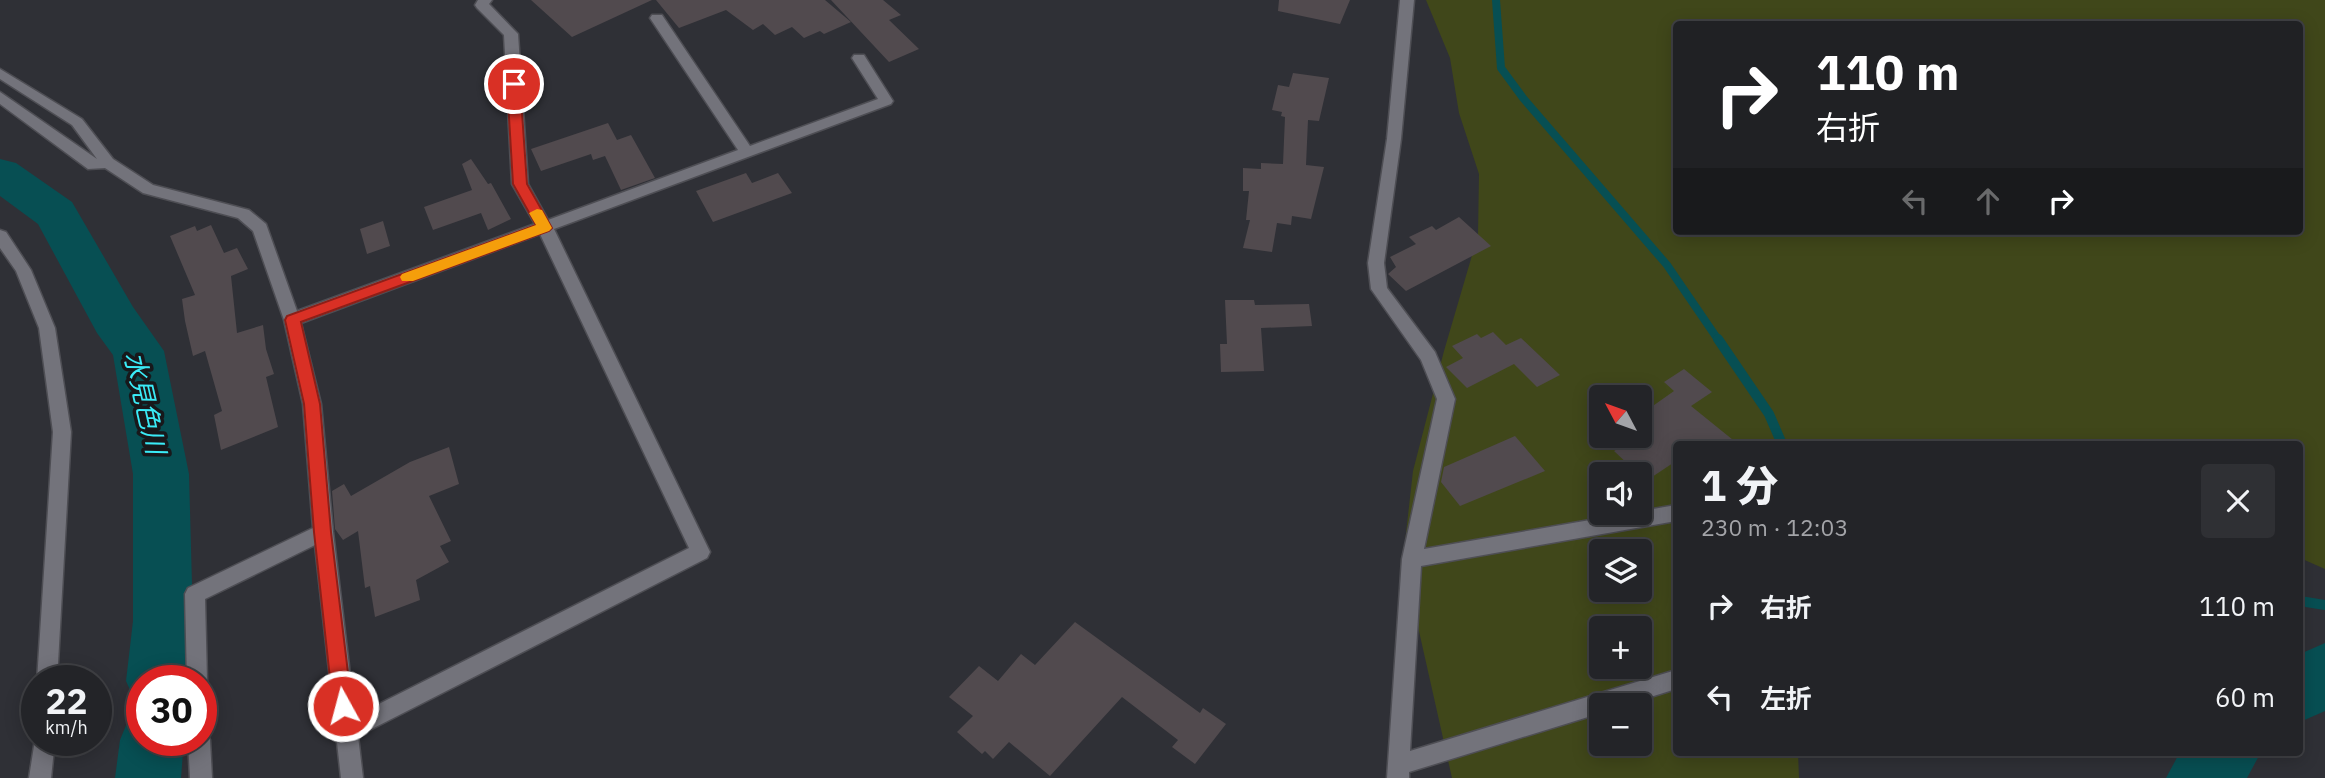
<!DOCTYPE html>
<html lang="ja">
<meta charset="utf-8">
<style>
body{margin:0;font-family:"IBM Plex Sans","Noto Sans JP",sans-serif;background:#2f3034;color:#f1f3f6;height:100vh;display:flex;flex-direction:column;font-size:26px;white-space:nowrap}
*{box-sizing:border-box;margin:0}
p{font-size:23px;color:#a3a4a8}
.icon{flex:none;width:38px;height:38px;fill:none;stroke:currentColor;stroke-width:2;stroke-linecap:round;stroke-linejoin:round}
.map{position:relative;flex:1;overflow:hidden}
.details{position:absolute;left:1673px;top:441px;width:630px;height:315px;display:flex;flex-direction:column;background:#232428;border-radius:7px;box-shadow:0 4px 18px #0003,0 0 0 2px #404145}
.details>*{flex:none}
.top-card{position:absolute;left:1673px;top:21px;width:630px;height:214px;border-radius:7px;box-shadow:0 4px 18px #0003,0 0 0 2px #404145;background:#202124;color:#fff;overflow:hidden}
.needle{width:46px;rotate:311deg}
.fabs{position:absolute;left:1589px;top:385px;display:grid;gap:14px}
.fabs a{display:grid;place-items:center;width:63px;height:63px;border-radius:7px;background:#232428;box-shadow:0 4px 18px #0003,0 0 0 2px #404145;font-size:35px}
.speed{position:absolute;left:21px;top:665px;display:flex;gap:14px;font-size:35px;font-weight:700;text-align:center}
.speed>*{display:grid;place-content:center;width:91px;height:91px;border-radius:50%;background:#232428;box-shadow:0 4px 18px #0003,0 0 0 2px #404145;line-height:1}
.speed small{font-size:18px;font-weight:400}
.speed .limit{border:10px solid #d22;background:#fff;color:#111}
.pin{position:absolute;display:grid;place-items:center;width:60px;height:60px;color:#fff;margin:-30px;border:4px solid #fff;border-radius:50%;box-shadow:0 2px 7px #0007}
.me{position:absolute;width:77px;margin:-38px;rotate:353deg;stroke-linejoin:round;filter:drop-shadow(0 0 5px #0008)}
.turn{display:flex;align-items:center;gap:24px;height:147px;padding:0 28px;font-size:32px}
.turn .icon{width:91px;height:91px;stroke-width:2.5}
.turn b{display:block;font-size:49px;line-height:60px}
.lanes{display:flex;align-items:center;height:66px;padding:0 28px;background:#0003;justify-content:center;gap:35px;direction:ltr}
.lanes .off{opacity:.35}
.round{display:grid;place-items:center;flex:none;width:74px;height:74px;border-radius:7px;background:#2f3034}
.summary{display:flex;align-items:center;justify-content:space-between;height:119px;padding:0 28px}
h1{font-size:42px;font-weight:800;line-height:52px}
ul{padding:0;list-style:none}
li{display:flex;align-items:center;gap:21px;height:91px;padding:0 28px}
li div{flex:1}
li b{display:block;font-size:26px}
li em{font-style:normal}
.map>svg:first-child{display:block}
.green{fill:#40471a;fill-rule:evenodd}
.lines{fill:none;stroke-linecap:round;stroke-linejoin:round}
.stream-far1{stroke:#074f53;stroke-width:8}
.stream{stroke:#074f53;stroke-width:10}
.river{fill:#074f53;fill-rule:evenodd}
.building{fill:#514a4e}
.minor-casing{stroke:#4e4e54;stroke-width:3}
.minor{fill:#73737b;fill-rule:evenodd}
.route{fill:#d93025;stroke:#8d1f18;stroke-width:2}
.slow{fill:#f59e0b}
.labels{text-anchor:middle;stroke-width:7;stroke-linejoin:round;paint-order:stroke}
.water-label{font-size:26px;font-style:italic;fill:#3aebf7;stroke:#18181b}
</style>
<div class="map">
<svg width="2325" height="778" viewBox="0 0 2325 778">
<rect width="100%" height="100%" fill="#2f3036"/>
<!-- green -->
<path class="green" d="M1426,0H2325V569L2300,558V444H1676V752L1798,753L1799,778H1452L1403,560L1413,471L1444,351L1478,235L1479,174L1459,113L1450,58ZM1676,24H2300V231H1676ZM1601,397H1640V436H1601ZM1601,474H1640V513H1601ZM1601,551H1640V590H1601ZM1601,628H1640V667H1601ZM1601,705H1640V744H1601Z"/>
<g class="lines">
<!-- stream-far1 -->
<path class="stream-far1" d="M1496,0L1501,68L1523,98L1667,265L1719,341"/>
<!-- stream -->
<g class="stream">
<path d="M1718,339L1769,414L1782,444"/>
<path d="M2300,601L2325,605"/>
</g>
<!-- river -->
<g class="river">
<path d="M0,159L16,163L72,202L133,307L164,351L189,474L193,621L188,681H142V704L135,701L126,681L133,621V474L113,355L97,333L38,224L0,196Z"/>
<path d="M2325,643V711L2300,722V654Z"/>
<path d="M142,714V740H184L181,778H115L120,740L129,718Z"/>
<path d="M2180,752H2261L2247,778H2166Z"/>
</g>
</g>
<!-- building -->
<g class="building">
<path d="M531,0H652L572,37Z"/>
<path d="M656,0H825L851,22L824,34L820,31L804,38L792,27L775,35L763,24L753,30L726,10L679,28Z"/>
<path d="M831,0H883L901,15L889,20L919,49L889,62Z"/>
<path d="M1279,0H1350L1340,24L1278,11Z"/>
<path d="M1293,73L1329,78L1319,121L1308,120L1306,165L1324,167L1311,219L1292,216L1291,225L1277,223L1272,252L1243,248L1250,220H1246L1249,191H1243V168L1261,169V163L1283,164L1285,117L1281,116L1282,112L1272,110L1278,85L1289,87Z"/>
<path d="M608,123L617,140L631,135L655,178L621,190L605,156L593,160L591,154L541,171L531,149Z"/>
<path d="M471,159L488,184L491,183L511,219L488,230L481,213L433,230L424,207L472,190L462,164Z"/>
<path d="M746,173L752,183L778,173L792,193L713,222L696,191Z"/>
<path d="M1459,217L1491,246L1406,291L1388,274L1396,267L1390,257L1416,244L1409,237L1432,226L1436,230Z"/>
<path d="M383,221L390,246L367,254L360,229Z"/>
<path d="M211,225L224,253L237,248L248,269L231,276L237,333L263,325L266,349L274,374L266,377L278,427L221,450L214,415L222,411L205,351L193,356L185,321L182,299L195,295L170,236L195,226L197,231Z"/>
<path d="M1225,300H1254L1255,305L1309,304L1312,326L1261,328L1264,371L1221,372L1220,344H1227Z"/>
<path d="M1493,332L1506,345L1521,338L1560,375L1537,387L1514,364L1467,388L1446,367L1463,358L1452,346L1477,334L1481,338Z"/>
<path d="M1684,369L1712,392L1691,406L1738,444H1676V461L1646,481L1614,451L1640,436V415L1674,391L1664,382Z"/>
<path d="M1515,436L1545,471L1460,506L1441,482L1444,467Z"/>
<path d="M449,447L459,484L429,496L451,541L440,546L449,562L416,580L420,600L375,617L370,586L365,588L358,531L343,540L335,529L332,491L344,484L351,496L410,462Z"/>
<path d="M1075,622L1200,713L1203,708L1226,724L1195,764L1172,747L1178,740L1122,697L1050,776L1009,742L993,759L985,751L982,754L957,732L973,716L949,697L979,666L998,681L1021,654L1035,665Z"/>
</g>
<g class="lines">
<!-- minor casing -->
<g class="minor-casing">
<g id="minor">
<path d="M478,0H492L489,4L518,34L528,184L548,220L738,150L650,18L652,15H662L750,146L878,99L852,58L854,55H864L893,101L891,104L554,229L710,552L707,558L358,736L363,778H341L315,545L205,599L207,681L201,689V681H187L185,594L188,588L313,528L303,404L284,320L253,231L238,218L143,193L105,168L88,169L0,104V92L97,159L72,125L0,79V69L82,119L113,159L153,185L249,210L266,224L297,311L535,224L512,184L504,35L477,8L475,5ZM540,234L689,548L355,716L333,532L321,404L301,323Z"/>
<path d="M1400,0H1414L1401,139L1384,263L1387,288L1435,352L1455,399L1424,549L1676,505V521L1421,566L1410,751L1676,670V689L1625,705H1601V713L1409,772V778H1387L1402,559L1437,399L1421,360L1371,289L1368,263L1387,139Z"/>
<path d="M0,230L6,232L31,270L55,328L71,432L57,681H37L53,432L39,328L16,271L0,248Z"/>
<path d="M201,731L207,733L210,740L212,778H190L188,740H201Z"/>
<path d="M36,733L37,740H55L51,778H29Z"/>
</g>
</g>
<!-- minor -->
<use href="#minor" class="minor"/>
</g>
<!-- route -->
<path class="route" d="M514,80L520,84L527,184L552,228L549,231L301,322L320,404L331,532L352,706L350,712L343,715L336,712L333,706L314,532L304,404L285,320L287,316L536,225L513,184L507,84Z"/>
<!-- slow -->
<path class="slow" d="M537,209L542,210L552,228L549,231L413,281H402L400,277L402,274L536,225L529,213Z"/>
<g class="labels">
<!-- water labels -->
<g class="water-label">
<text transform="translate(145 403) rotate(77)" y="9">水見色川</text>
</g>
</g>
</svg>
<div class="fabs">
<a><svg class="needle" viewBox="-14 -14 28 28"><path d="M0-13l5 13h-10z" fill="#e53935"/><path d="M0 13l5-13h-10z" fill="#a3a4a8"/></svg></a>
<a><svg class="icon" aria-label="sound" viewBox="0 0 24 24"><path d="M4 9h4l5-4v14l-5-4H4zM17 9q2 3 0 6"/></svg></a>
<a><svg class="icon" aria-label="layers" viewBox="0 0 24 24"><path d="M12 4l9 5-9 5-9-5zM3 14l9 5 9-5"/></svg></a>
<a>+</a>
<a>−</a>
</div>
<div class="speed"><div>22<small>km/h</small></div><div class="limit">30</div></div>
<div class="pin" style="left:514px;top:84px;background:#d93025"><svg class="icon" aria-label="arrive" viewBox="0 0 24 24"><path d="M6 21V4h12l-3 4 3 4H6"/></svg></div>
<svg class="me" style="left:343px;top:706px" viewBox="-20 -20 40 40"><circle r="17" fill="#d93025" stroke="#fff" stroke-width="3"/><path d="M0-11L8 9 0 5-8 9z" fill="#fff"/></svg>
<div class="top-card">
<div class="turn"><svg class="icon" aria-label="right" viewBox="0 0 24 24"><path d="M7 20v-9h11M14 6l5 5-5 5"/></svg><div><b>110 m</b>右折</div></div>
<div class="lanes"><svg class="icon off" aria-label="left" viewBox="0 0 24 24"><path d="M17 20v-9H6M10 6l-5 5 5 5"/></svg><svg class="icon off" aria-label="ahead" viewBox="0 0 24 24"><path d="M12 20V5M6 11l6-6 6 6"/></svg><svg class="icon" aria-label="right" viewBox="0 0 24 24"><path d="M7 20v-9h11M14 6l5 5-5 5"/></svg></div>
</div>
<section class="details">
<div class="summary"><div><h1>1 分</h1><p>230 m · 12:03</p></div><a class="round"><svg class="icon" aria-label="close" viewBox="0 0 24 24"><path d="M6 6l12 12M18 6L6 18"/></svg></a></div>
<ul>
<li><svg class="icon" aria-label="right" viewBox="0 0 24 24"><path d="M7 20v-9h11M14 6l5 5-5 5"/></svg><div><b>右折</b></div><em>110 m</em></li>
<li><svg class="icon" aria-label="left" viewBox="0 0 24 24"><path d="M17 20v-9H6M10 6l-5 5 5 5"/></svg><div><b>左折</b></div><em>60 m</em></li>
</ul>
</section>
</div>
